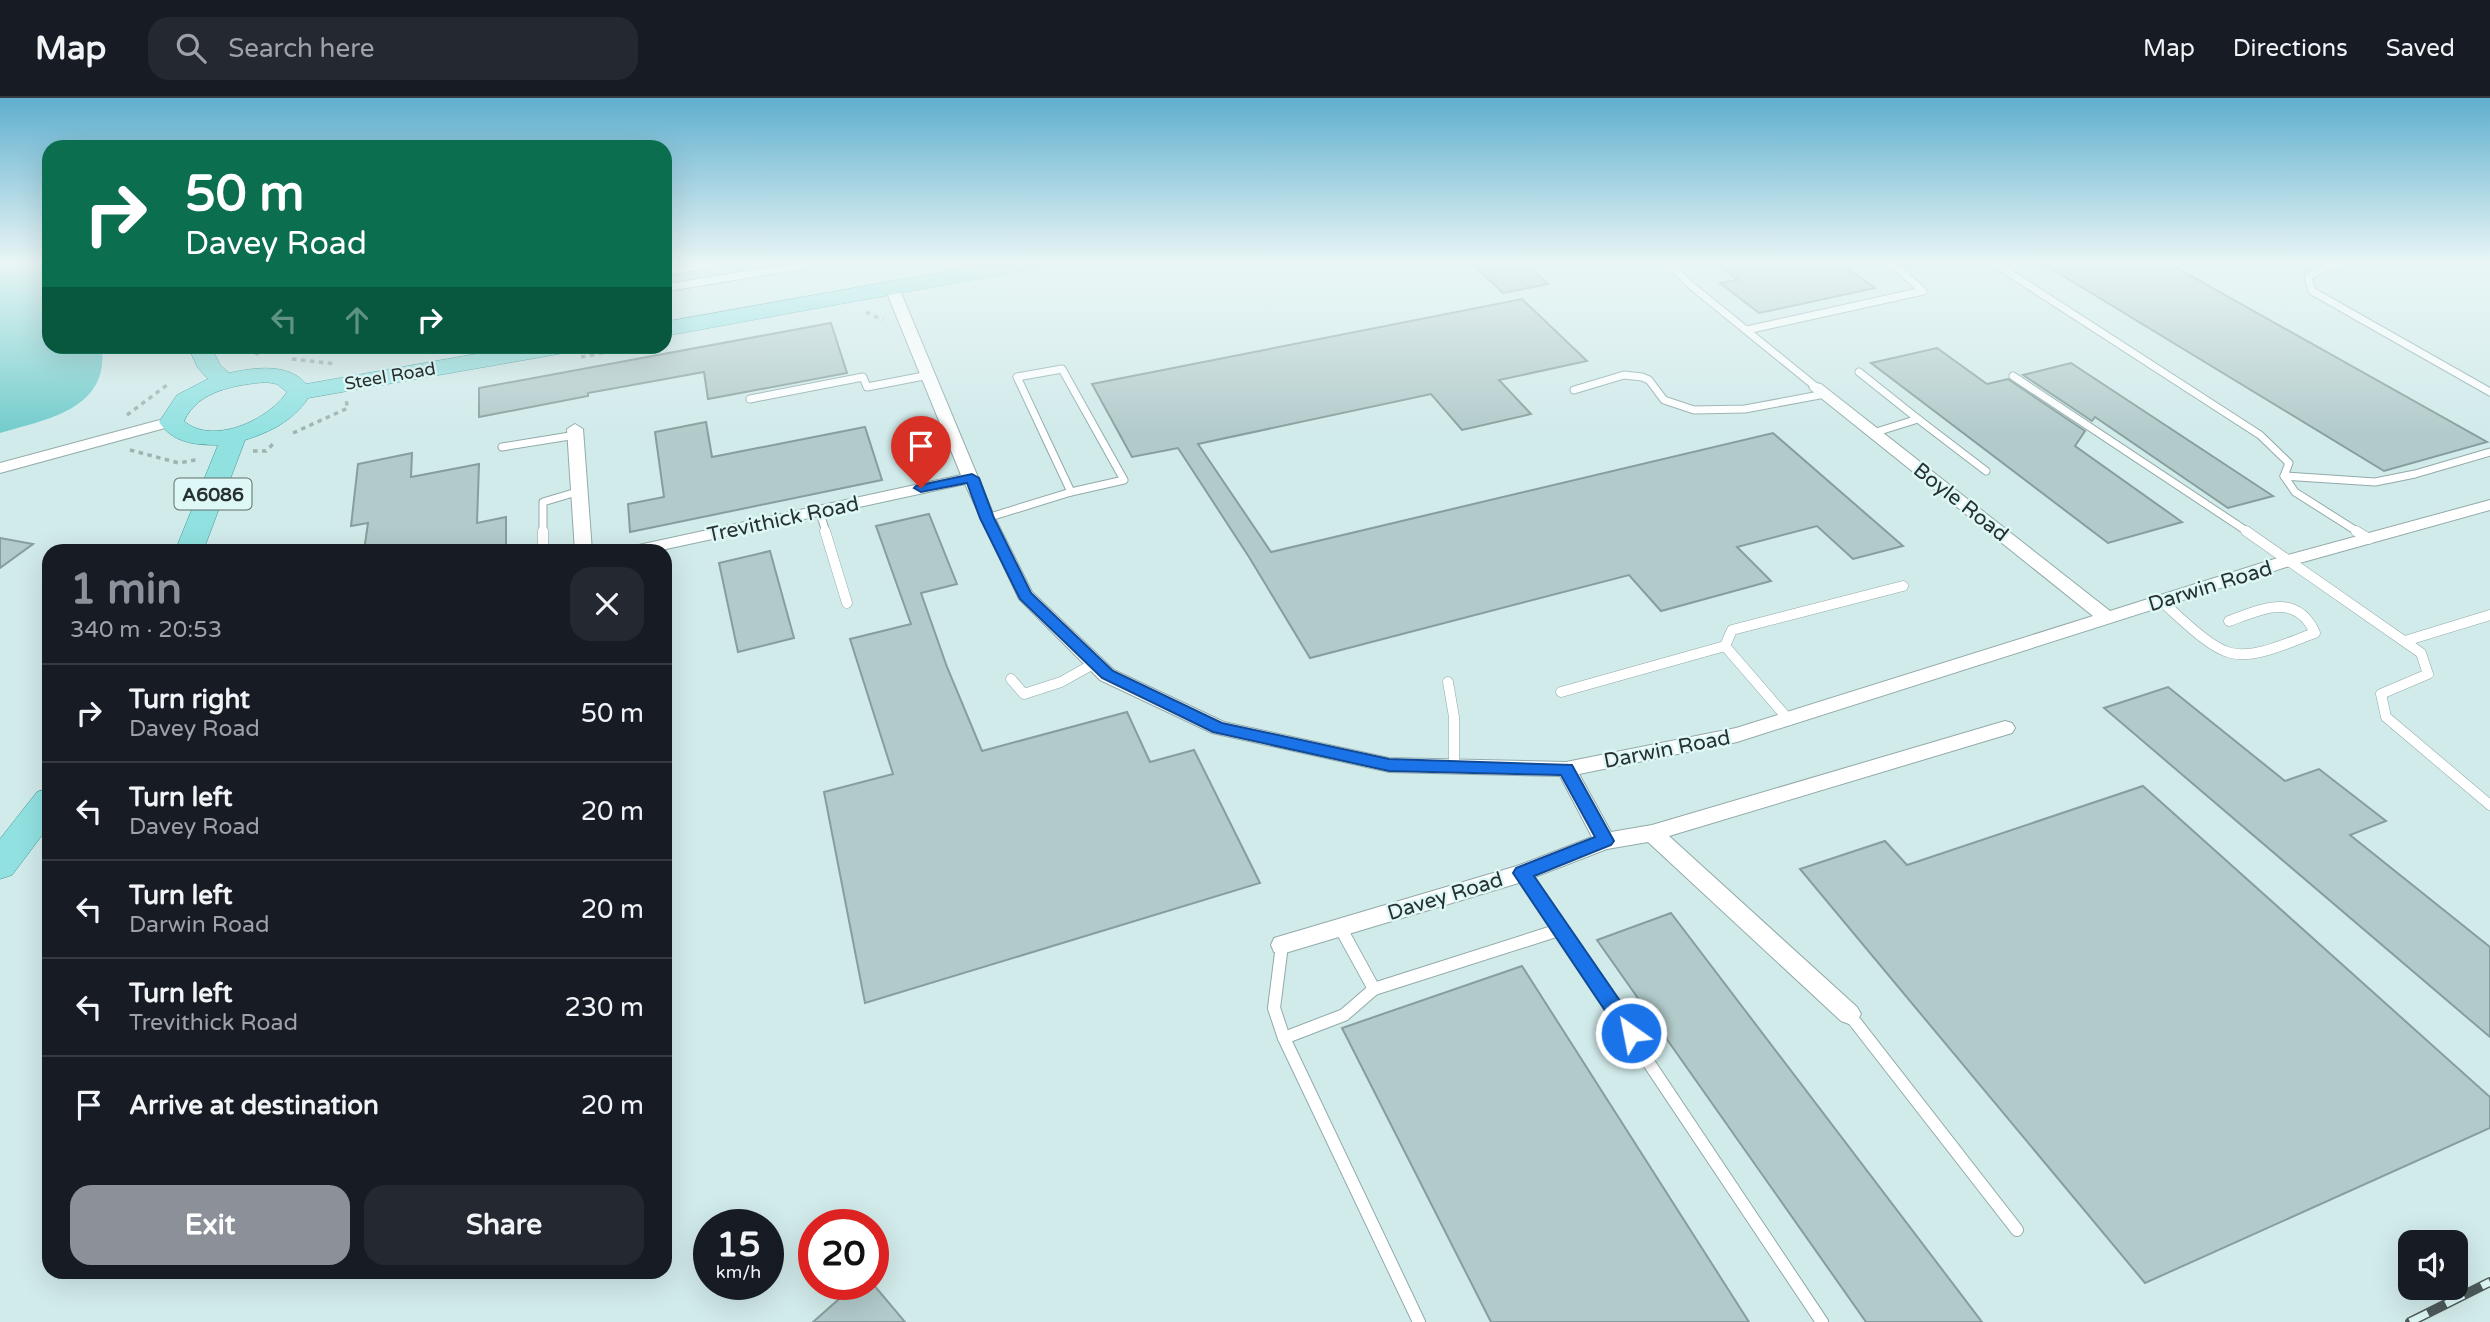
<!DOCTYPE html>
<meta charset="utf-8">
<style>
body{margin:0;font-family:"Varela Round",sans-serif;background:#242831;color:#f1f3f6;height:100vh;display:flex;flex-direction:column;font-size:26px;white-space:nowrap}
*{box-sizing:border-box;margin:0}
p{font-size:23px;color:#9ea1a6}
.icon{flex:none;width:38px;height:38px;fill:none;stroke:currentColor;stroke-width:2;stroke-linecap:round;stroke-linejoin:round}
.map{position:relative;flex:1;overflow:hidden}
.sheet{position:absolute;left:42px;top:446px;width:630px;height:735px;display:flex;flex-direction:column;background:#171b24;border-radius:21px;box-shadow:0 7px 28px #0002}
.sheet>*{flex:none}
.banner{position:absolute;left:42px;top:42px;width:630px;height:214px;border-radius:21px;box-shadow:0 7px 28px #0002;background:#0b6e4f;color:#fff;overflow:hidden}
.controls{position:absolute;left:2398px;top:1132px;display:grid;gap:14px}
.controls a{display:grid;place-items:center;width:70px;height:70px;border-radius:14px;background:#171b24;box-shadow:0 7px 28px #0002;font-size:35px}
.speed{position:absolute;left:693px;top:1111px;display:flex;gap:14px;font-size:35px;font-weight:700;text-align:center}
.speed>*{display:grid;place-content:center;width:91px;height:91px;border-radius:50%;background:#171b24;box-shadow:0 7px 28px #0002;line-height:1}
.speed small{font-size:18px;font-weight:400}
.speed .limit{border:10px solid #d22;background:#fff;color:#111}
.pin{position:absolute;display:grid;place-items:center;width:60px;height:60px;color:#fff;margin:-72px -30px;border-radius:50% 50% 50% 0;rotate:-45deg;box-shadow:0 0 7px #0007}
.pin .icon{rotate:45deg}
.me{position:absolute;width:77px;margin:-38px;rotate:327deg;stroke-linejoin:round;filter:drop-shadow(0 0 5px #0008)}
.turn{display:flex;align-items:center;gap:24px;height:147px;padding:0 28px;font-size:32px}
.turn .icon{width:91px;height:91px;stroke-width:2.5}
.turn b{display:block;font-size:49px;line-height:60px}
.lanes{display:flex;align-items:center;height:66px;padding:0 28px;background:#0003;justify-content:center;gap:35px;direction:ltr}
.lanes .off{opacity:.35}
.round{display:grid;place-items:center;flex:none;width:74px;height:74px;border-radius:21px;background:#242831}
.summary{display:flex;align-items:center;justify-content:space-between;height:119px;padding:0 28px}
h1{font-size:42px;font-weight:700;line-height:52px;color:#8c9099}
.primary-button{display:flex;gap:14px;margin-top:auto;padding:14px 28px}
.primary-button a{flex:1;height:80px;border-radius:21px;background:#8c9099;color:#fff;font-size:28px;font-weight:700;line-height:80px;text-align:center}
.primary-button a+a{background:#242831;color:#f1f3f6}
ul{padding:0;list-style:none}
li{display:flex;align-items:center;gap:21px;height:98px;padding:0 28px;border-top:2px solid #363941}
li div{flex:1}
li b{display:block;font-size:26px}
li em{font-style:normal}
header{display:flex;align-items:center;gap:42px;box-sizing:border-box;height:98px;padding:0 35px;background:#171b24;border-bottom:2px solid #363941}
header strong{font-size:33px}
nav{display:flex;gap:38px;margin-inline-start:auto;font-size:24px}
.search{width:490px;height:63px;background:#242831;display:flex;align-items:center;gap:18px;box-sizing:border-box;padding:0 24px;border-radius:21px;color:#9ea1a6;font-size:26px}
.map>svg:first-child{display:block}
.green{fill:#71cbcb}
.building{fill:#b2caca;stroke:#869e9d;stroke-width:2}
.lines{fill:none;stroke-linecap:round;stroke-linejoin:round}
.lane-far2-casing{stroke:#92aaaa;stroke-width:9}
.lane-far1-casing{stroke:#92aaaa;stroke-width:11}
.lane-casing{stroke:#92aaaa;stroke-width:14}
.street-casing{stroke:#92aaaa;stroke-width:2}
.primary-casing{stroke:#3d9696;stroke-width:1}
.path{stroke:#9eb2b2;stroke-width:3.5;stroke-dasharray:4.5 4.5;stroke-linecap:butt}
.lane-far2{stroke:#fff;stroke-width:7}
.lane-far1{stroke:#fff;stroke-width:10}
.lane{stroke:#fff;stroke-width:12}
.street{fill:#fff;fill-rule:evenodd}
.primary{fill:#91e1e1;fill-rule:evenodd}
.rail-casing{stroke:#4d5a5a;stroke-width:10}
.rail{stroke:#def8f7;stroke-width:7;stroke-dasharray:20;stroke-linecap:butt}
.route{fill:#1a73e8;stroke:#114b97;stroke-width:2}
.labels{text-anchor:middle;stroke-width:5;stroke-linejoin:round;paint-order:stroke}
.far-street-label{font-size:18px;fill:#283131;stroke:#def8f7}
.shield{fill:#def8f7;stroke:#5f6d6c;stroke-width:2}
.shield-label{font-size:19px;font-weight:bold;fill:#283131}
.street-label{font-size:21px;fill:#283131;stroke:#def8f7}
</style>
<header>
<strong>Map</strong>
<div class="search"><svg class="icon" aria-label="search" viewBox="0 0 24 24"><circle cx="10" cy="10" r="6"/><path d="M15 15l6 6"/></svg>Search here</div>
<nav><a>Map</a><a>Directions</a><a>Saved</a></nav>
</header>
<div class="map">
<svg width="2490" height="1224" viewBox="0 0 2490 1224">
<rect width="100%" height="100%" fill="#d1eaea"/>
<!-- green -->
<path class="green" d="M0,165H49V248L102,249C109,312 47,321 0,335Z"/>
<!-- building -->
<g class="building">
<path d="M1471,165H1525L1548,186L1503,195Z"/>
<path d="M1716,165H1839L1875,190L1759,215L1720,185L1738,182Z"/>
<path d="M2042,165H2168L2487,344L2384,373Z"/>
<path d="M1522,201L1587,263L1499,282L1531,316L1462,332L1431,296L1198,346L1271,454L1773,335L1903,448L1853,461L1817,428L1737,449L1771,483L1661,513L1629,477L1310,560L1249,459L1178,350L1132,359L1092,286Z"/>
<path d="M831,225L847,275L708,301L704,274L588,295V298L479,319V290Z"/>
<path d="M1937,250L1987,286L2008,281L2085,333L2075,348L2182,424L2108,445L1871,265Z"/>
<path d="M2071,265L2273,398L2228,410L2095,319L2092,323L2023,277Z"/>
<path d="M706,324L712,359L865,329L882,382L630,434L628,406L664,399L655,334Z"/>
<path d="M412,355L411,379L479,366L477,425L506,419V453H364L368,425L351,428L358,366Z"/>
<path d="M929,416L957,486L921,495L947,569L982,653L1127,614L1150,664L1194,652L1260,785L865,905L824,694L893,676L850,541L911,526L876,428Z"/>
<path d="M0,440L33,446L0,470Z"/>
<path d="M770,453L794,540L738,554L719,465Z"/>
<path d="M2168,589L2285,683L2319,671L2386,723L2350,737L2490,849V939L2104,610Z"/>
<path d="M2143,688L2490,999V1030L2145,1185L1800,771L1885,743L1907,767Z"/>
<path d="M1671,815L1982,1224H1866L1597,842Z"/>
<path d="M1522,868L1749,1224H1491L1342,930Z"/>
<path d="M856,1186H873L905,1224H813Z"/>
</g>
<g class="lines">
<!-- lane-far2 casing -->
<g class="lane-far2-casing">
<g id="lane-far2">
<path d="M1672,165L1675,172L1693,189L1816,289"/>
<path d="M1994,165L2260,337L2289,365L2284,378L2295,394L2358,434"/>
<path d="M2343,165L2324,170L2308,179L2312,193L2490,294"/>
<path d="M665,174L716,165"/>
<path d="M665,190L816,165"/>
<path d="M1747,232L1923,193L1892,165"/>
<path d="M1062,271L1124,382L1071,394L1017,279Z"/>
<path d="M1859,274L1918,321L1873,335"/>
<path d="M2013,278L2248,434"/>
<path d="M1574,292L1624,277L1642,279L1649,282L1664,302L1694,312L1745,311L1825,296"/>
<path d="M750,301L863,279L867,289L929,277"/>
<path d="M1918,321L1986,373"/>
<path d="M502,349L576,337"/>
<path d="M2284,378L2375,384L2415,376L2490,354"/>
<path d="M819,412L826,434"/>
<path d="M987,420L1071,394"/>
<path d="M543,434V404L580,393"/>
</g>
</g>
<!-- lane-far1 casing -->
<g class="lane-far1-casing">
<g id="lane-far1">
<path d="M543,433V453"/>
<path d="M825,433L847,505"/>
<path d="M2246,433L2421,555L2428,576L2381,596L2386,619L2490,707"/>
<path d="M2356,433L2369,441"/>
<path d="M2161,503C2179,518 2209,550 2231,555C2257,561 2291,543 2315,535C2297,494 2262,511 2229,523"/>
<path d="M2405,543L2490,517"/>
<path d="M1011,581L1024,596L1061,584L1095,565"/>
<path d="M1448,584L1454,619V668"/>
<path d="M1561,594L1725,548"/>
<path d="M1789,622L1725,548L1732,532L1903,488"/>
<path d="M1522,775L1525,780"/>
</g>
</g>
<!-- lane casing -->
<g class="lane-casing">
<g id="lane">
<path d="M1524,778L1822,1224"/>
<path d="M1340,829L1374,891L1562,831"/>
<path d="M1282,847L1274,910L1284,940L1419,1224"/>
<path d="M1849,916L2017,1132"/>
<path d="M1284,940L1344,917L1374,891"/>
</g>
</g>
<!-- street casing -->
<g class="street-casing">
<g id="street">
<path d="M892,186L899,190L995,420L1032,494L1114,572L1224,624L1389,660L1566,664L1736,630L2093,518L1811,292L1809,289L1816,285L1821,286L2110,513L2284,458L2490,402V412L2296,466L1737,644L1579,676L1611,734L1652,727L2005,623L2012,625L2015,630L2012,635L1669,738L1857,909L1861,916L1857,923L1849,926L1841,923L1648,744L1607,751L1522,784L1282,856L1274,854L1271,847L1274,840L1517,768L1592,739L1560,678L1389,674L1212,635L1100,582L1019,501L965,386L657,453H625L634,448L961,377L885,190Z"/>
<path d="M171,319L179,324L176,327L0,375V365Z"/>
<path d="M575,326L583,331L592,453H575L567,331Z"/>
</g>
</g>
<!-- primary casing -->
<g class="primary-casing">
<g id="primary">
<path d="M994,165H1041L1039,170L1031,171L665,238V224Z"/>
<path d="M188,248H211L220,267L229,275C253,270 288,264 306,286L521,248H575L572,253L564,255L308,300C293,323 270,334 245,342L203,453H175L218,347C195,347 173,345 159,324L177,297L208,281L198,270ZM266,284L277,286L287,294C269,322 212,348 184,323C198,292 236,287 266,284Z"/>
<path d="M49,690V728L12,777L0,781V741L37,694Z"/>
</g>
</g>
<!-- path -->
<g class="path">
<path d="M866,214L883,222"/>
<path d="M229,248L259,256"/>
<path d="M581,259L638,248"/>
<path d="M292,261L336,266"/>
<path d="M127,317L167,287"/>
<path d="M293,335L348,310L346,303"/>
<path d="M130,352L179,365L200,361"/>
<path d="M253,353H266L273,346"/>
</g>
<!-- lane-far2 -->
<use href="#lane-far2" class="lane-far2"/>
<!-- lane-far1 -->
<use href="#lane-far1" class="lane-far1"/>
<!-- lane -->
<use href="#lane" class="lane"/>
<!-- street -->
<use href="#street" class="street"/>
<!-- primary -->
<use href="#primary" class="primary"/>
<!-- rail casing -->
<g class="rail-casing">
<path id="rail" d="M2410,1224L2490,1184"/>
</g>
<!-- rail -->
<use href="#rail" class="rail"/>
</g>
<!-- sky -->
<linearGradient id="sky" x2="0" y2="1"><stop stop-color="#5fafce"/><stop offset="0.49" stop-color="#eaf6f6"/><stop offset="1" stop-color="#eaf6f6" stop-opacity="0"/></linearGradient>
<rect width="2490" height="337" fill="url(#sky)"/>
<!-- route -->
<path class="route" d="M972,376L979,380L994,420L1031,495L1113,573L1222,625L1389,661L1572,667L1614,743L1611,747L1534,778L1638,929L1641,935L1638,941L1631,943L1624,941L1513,775L1516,770L1595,739L1561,677L1389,673L1213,634L1102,580L1020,501L980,420L967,385L921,394L914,390L916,388Z"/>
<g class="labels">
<!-- far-street labels -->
<g class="far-street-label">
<text transform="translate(390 278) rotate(-10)" y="6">Steel Road</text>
</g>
<!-- shield labels -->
<rect class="shield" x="174.5" y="380.5" width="77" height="31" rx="5"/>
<g class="shield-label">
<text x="213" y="403">A6086</text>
</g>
<!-- street labels -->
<g class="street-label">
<text transform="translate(1961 404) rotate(38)" y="7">Boyle Road</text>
<text transform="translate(783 421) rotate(-12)" y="7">Trevithick Road</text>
<text transform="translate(2210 488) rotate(-17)" y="7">Darwin Road</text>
<text transform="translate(1667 651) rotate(-11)" y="7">Darwin Road</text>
<text transform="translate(1445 798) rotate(-17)" y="7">Davey Road</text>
</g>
</g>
</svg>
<div class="controls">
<a><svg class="icon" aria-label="sound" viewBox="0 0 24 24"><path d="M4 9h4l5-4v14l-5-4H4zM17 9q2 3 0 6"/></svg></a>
</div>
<div class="speed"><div>15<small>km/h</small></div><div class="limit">20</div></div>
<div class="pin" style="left:921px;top:390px;background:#d93025"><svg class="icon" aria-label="arrive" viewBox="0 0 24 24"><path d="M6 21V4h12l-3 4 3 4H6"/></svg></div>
<svg class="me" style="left:1631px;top:935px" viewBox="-20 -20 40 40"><circle r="17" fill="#1a73e8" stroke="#fff" stroke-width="3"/><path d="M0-11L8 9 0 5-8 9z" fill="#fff"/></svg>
<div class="banner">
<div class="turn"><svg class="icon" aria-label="right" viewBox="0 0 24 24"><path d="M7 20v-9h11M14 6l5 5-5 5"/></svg><div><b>50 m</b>Davey Road</div></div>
<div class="lanes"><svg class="icon off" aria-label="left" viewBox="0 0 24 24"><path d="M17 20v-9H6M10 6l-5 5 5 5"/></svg><svg class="icon off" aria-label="ahead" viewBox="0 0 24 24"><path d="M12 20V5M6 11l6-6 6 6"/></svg><svg class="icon" aria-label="right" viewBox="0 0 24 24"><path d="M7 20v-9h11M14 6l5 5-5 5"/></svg></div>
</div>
<section class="sheet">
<div class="summary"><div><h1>1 min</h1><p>340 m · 20:53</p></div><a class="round"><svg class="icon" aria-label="close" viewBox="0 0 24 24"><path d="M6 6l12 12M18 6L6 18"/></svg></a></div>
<ul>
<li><svg class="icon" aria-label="right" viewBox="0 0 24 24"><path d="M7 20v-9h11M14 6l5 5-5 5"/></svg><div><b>Turn right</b><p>Davey Road</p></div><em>50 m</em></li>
<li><svg class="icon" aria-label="left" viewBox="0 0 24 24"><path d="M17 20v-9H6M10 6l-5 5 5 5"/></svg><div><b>Turn left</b><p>Davey Road</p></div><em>20 m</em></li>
<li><svg class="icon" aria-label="left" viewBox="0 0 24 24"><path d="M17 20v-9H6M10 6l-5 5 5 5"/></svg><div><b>Turn left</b><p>Darwin Road</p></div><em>20 m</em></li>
<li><svg class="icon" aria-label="left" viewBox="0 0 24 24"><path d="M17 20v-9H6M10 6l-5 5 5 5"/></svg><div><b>Turn left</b><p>Trevithick Road</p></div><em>230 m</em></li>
<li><svg class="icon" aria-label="arrive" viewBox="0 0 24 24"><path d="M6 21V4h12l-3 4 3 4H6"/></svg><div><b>Arrive at destination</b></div><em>20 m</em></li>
</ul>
<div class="primary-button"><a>Exit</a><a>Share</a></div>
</section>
</div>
